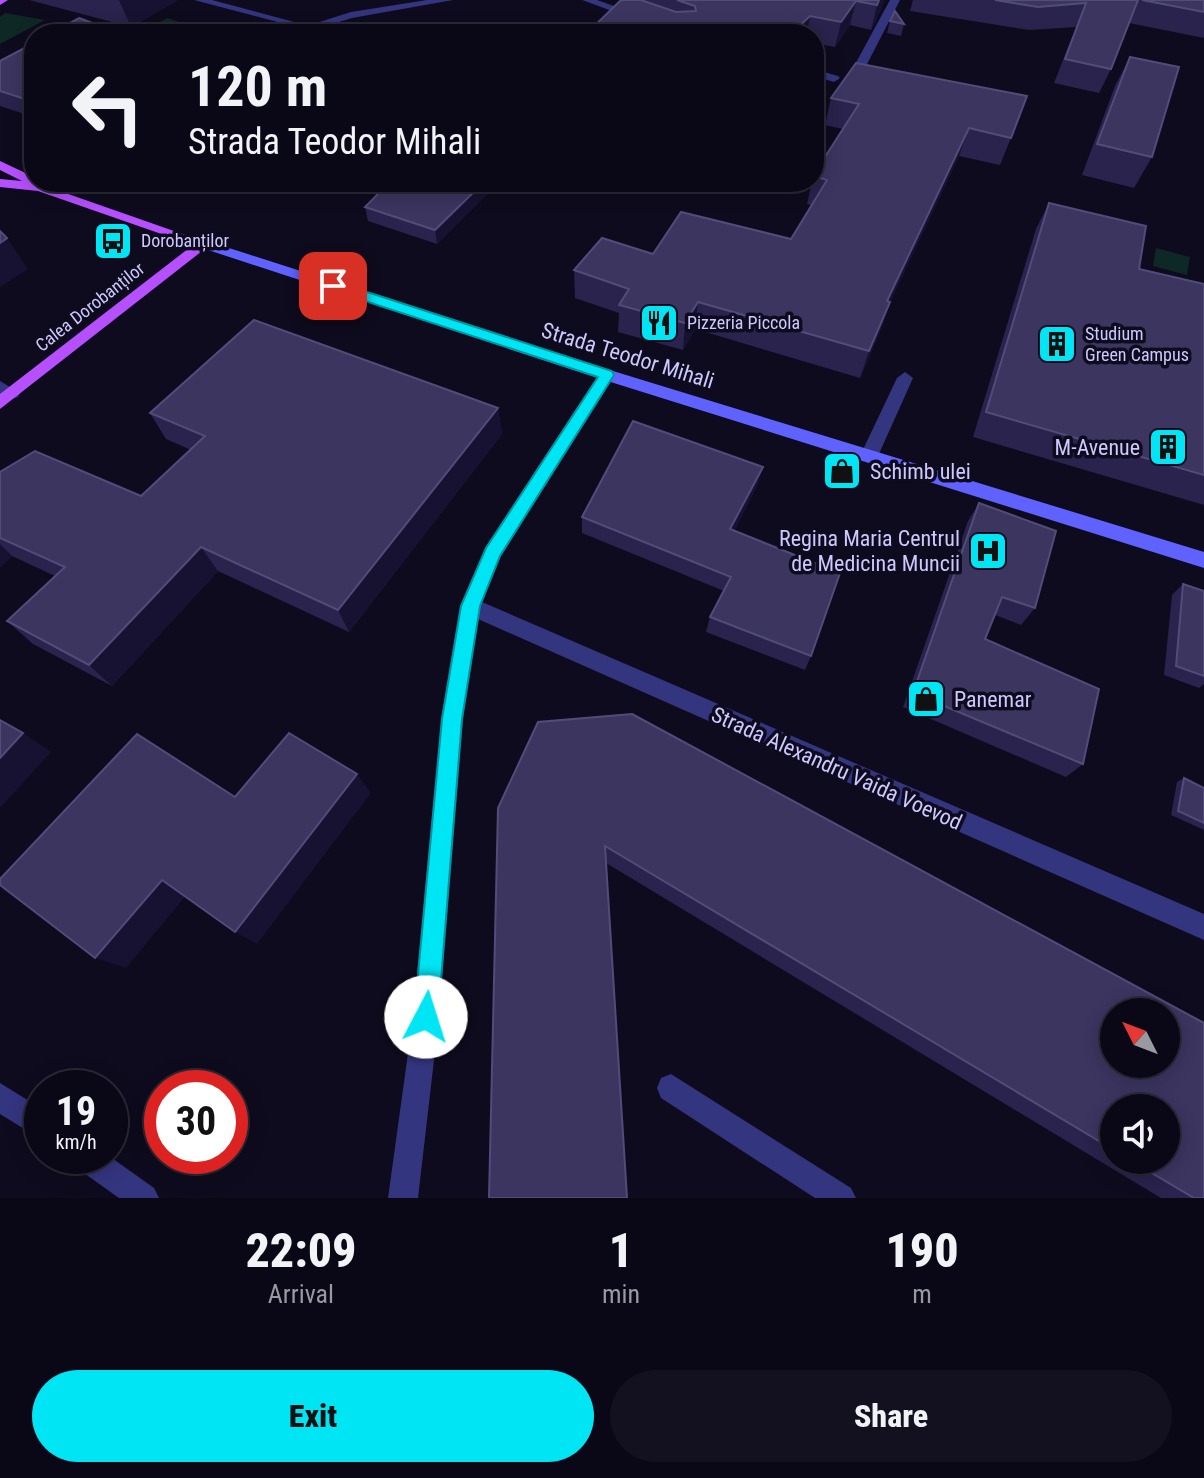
<!DOCTYPE html>
<meta charset="utf-8">
<style>
body{margin:0;font-family:"Roboto Condensed",sans-serif;background:#13111f;color:#f1f3f6;height:100vh;display:flex;flex-direction:column;font-size:30px;white-space:nowrap}
*{box-sizing:border-box;margin:0}
p{font-size:26px;color:#999aa1}
.icon{flex:none;width:44px;height:44px;fill:none;stroke:currentColor;stroke-width:2;stroke-linecap:round;stroke-linejoin:round}
.map{position:relative;height:1198px;overflow:hidden}
.side{display:flex;flex-direction:column;background:#0a0816;flex:1}
.side>*{flex:none}
.guide{position:absolute;left:24px;top:24px;width:800px;height:168px;border-radius:32px;box-shadow:0 4px 20px #0003,0 0 0 2px #2a2935;background:#0a0816;color:#f1f3f6;overflow:hidden}
.needle{width:52px;rotate:312deg}
.controls{position:absolute;left:1100px;top:998px;display:grid;gap:16px}
.controls a{display:grid;place-items:center;width:80px;height:80px;border-radius:50%;background:#0a0816;box-shadow:0 4px 20px #0003,0 0 0 2px #2a2935;font-size:40px}
.speed{position:absolute;left:24px;top:1070px;display:flex;gap:16px;font-size:40px;font-weight:700;text-align:center}
.speed>*{display:grid;place-content:center;width:104px;height:104px;border-radius:50%;background:#0a0816;box-shadow:0 4px 20px #0003,0 0 0 2px #2a2935;line-height:1}
.speed small{font-size:20px;font-weight:400}
.speed .limit{border:12px solid #d22;background:#fff;color:#111}
.pin{position:absolute;display:grid;place-items:center;width:68px;height:68px;color:#fff;margin:-34px;border-radius:16px;box-shadow:0 4px 12px #0006}
.me{position:absolute;width:88px;margin:-44px;rotate:5deg;stroke-linejoin:round;filter:drop-shadow(0 0 6px #0008)}
.turn{display:flex;align-items:center;gap:28px;height:168px;padding:0 32px;font-size:36px}
.turn .icon{width:104px;height:104px;stroke-width:2.5}
.turn b{display:block;font-size:56px;line-height:68px}
.eta{display:flex;justify-content:space-evenly;align-items:center;height:136px;text-align:center}
.eta b{font-size:48px;font-weight:800;line-height:56px}
.primary-button{display:flex;gap:16px;margin-top:auto;padding:16px 32px}
.primary-button a{flex:1;height:92px;border-radius:48px;background:#00e5f4;color:#111;font-size:32px;font-weight:800;line-height:92px;text-align:center}
.primary-button a+a{background:#13111f;color:#f1f3f6}
.map>svg:first-child{display:block}
.green{fill:#0e2826}
.lines{fill:none;stroke-linecap:round;stroke-linejoin:round}
.service{fill:#34357f;fill-rule:evenodd}
.minor{fill:#34357f;fill-rule:evenodd}
.tertiary{fill:#34357f;fill-rule:evenodd}
.secondary{fill:#6062ff;fill-rule:evenodd}
.primary{fill:#b650ff;fill-rule:evenodd}
.wall{fill:#29234d;fill-rule:evenodd}
.shaded-wall{fill:#171232}
.building{fill:#3b3560;stroke:#524c79;stroke-width:2;fill-rule:evenodd}
.route{fill:#00e5f4;stroke:#00959f;stroke-width:2}
.labels{text-anchor:middle;stroke-width:7;stroke-linejoin:round;paint-order:stroke}
.far-poi-label{font-size:18px;fill:#cdc9ff;stroke:#0e0b1e;text-anchor:start}
.far-street-label{font-size:18px;fill:#cdc9ff;stroke:#0e0b1e}
.street-label{font-size:22px;fill:#cdc9ff;stroke:#0e0b1e}
.poi-label{font-size:22px;fill:#cdc9ff;stroke:#0e0b1e;text-anchor:end}
</style>
<div class="map">
<svg width="1204" height="1198" viewBox="0 0 1204 1198">
<rect width="100%" height="100%" fill="#0e0b1e"/>
<!-- green -->
<g class="green">
<path d="M5,13L45,20L0,44V17Z"/>
<path d="M167,18L215,34H138Z"/>
<path d="M1156,248L1190,257L1187,275L1153,266Z"/>
</g>
<g class="lines">
<!-- service -->
<g class="service">
<path d="M582,0H597L692,34H675Z"/>
<path d="M890,0H900L864,70L854,72L852,70Z"/>
<path d="M814,69L838,76L840,78L834,82L814,76Z"/>
<path d="M905,372L913,378L878,456L875,461H863L860,456L897,378Z"/>
<path d="M0,381L20,393L18,397L12,399L0,394Z"/>
<path d="M671,1074L851,1188L856,1198H815L661,1098L657,1088L661,1078Z"/>
</g>
<!-- minor -->
<g class="minor">
<path d="M194,0H212L313,27L308,30Z"/>
<path d="M607,369L615,375L501,556L482,602L1204,914V940L478,619L463,719L439,1017L418,1198H388L413,1017L441,719L460,606L486,547L601,371Z"/>
<path d="M0,1083L42,1109V1140L0,1114Z"/>
<path d="M70,1156H109L154,1188L159,1198H119L74,1166Z"/>
</g>
<!-- tertiary -->
<path class="tertiary" d="M427,0H453L352,18L300,34H282L351,12Z"/>
<!-- secondary -->
<path class="secondary" d="M204,240L613,371L1204,552V568L601,379L199,247V241Z"/>
<!-- primary -->
<g class="primary">
<path d="M0,0H8L0,5Z"/>
<path d="M0,161L34,177V182L211,244L0,409V394L193,245L38,191L0,187V179L22,181L0,170Z"/>
</g>
</g>
<!-- wall -->
<g class="wall">
<path d="M29,0H178L131,27Z"/>
<path d="M621,0H884L881,9L871,30L850,25L835,47L814,43V34H586Z"/>
<path d="M913,0H1204V38L1129,23L1111,69L1099,93L1054,83L1076,27L1029,30L910,11Z"/>
<path d="M890,21L904,24L901,36L887,33Z"/>
<path d="M34,43V117L0,106V61Z"/>
<path d="M1130,57L1152,157L1134,188L1082,175L1115,86Z"/>
<path d="M831,98L1011,138L1000,165L959,156L890,302L881,329L860,378L695,329L683,350L618,332L619,313L575,298L574,270L653,254L791,239L811,205L807,204L812,182H814V174L843,129L825,125Z"/>
<path d="M210,182H233L226,187Z"/>
<path d="M353,182H499L437,244L368,221L365,207L377,195L355,187Z"/>
<path d="M1049,203L1139,269L1204,284V505L973,437L1036,229Z"/>
<path d="M498,408L502,434L349,632L218,571L112,686L33,644L7,621L55,576L12,556L0,567V472L141,496L191,450L166,439L150,413Z"/>
<path d="M758,484L734,531L811,656L805,670L706,632L710,617L724,591L582,533V517Z"/>
<path d="M979,503L1035,608L1021,625L995,615L985,639L1083,764L1066,777L903,707L968,521Z"/>
<path d="M1183,584L1204,591V684L1199,688L1164,675L1172,595Z"/>
<path d="M1184,778L1204,788V830L1171,815L1177,782Z"/>
<path d="M498,808L1204,1023V1198H1161L606,863ZM1114,1108L1166,1160H1114Z"/>
</g>
<!-- shaded-wall -->
<g class="shaded-wall">
<path d="M119,0H178L131,27Z"/>
<path d="M879,0H884L881,9L871,30L877,5Z"/>
<path d="M856,1L850,25L835,47L841,22Z"/>
<path d="M810,16L807,34H791Z"/>
<path d="M969,128L959,156L878,328L887,301Z"/>
<path d="M224,182H233L226,187Z"/>
<path d="M484,182H499L437,244L435,230Z"/>
<path d="M7,238L28,269L0,287V243Z"/>
<path d="M698,302L695,329L683,350L685,323Z"/>
<path d="M890,302L881,329L860,378L869,351Z"/>
<path d="M498,408L502,434L349,632L338,610Z"/>
<path d="M763,467L758,484L727,545L730,529Z"/>
<path d="M0,544L12,556L0,567Z"/>
<path d="M201,547L218,571L112,686L89,665Z"/>
<path d="M23,733L51,752L0,808V758Z"/>
<path d="M357,774L371,793L257,944L235,932Z"/>
<path d="M162,880L187,894L126,968L95,958Z"/>
</g>
<!-- building -->
<g class="building">
<path d="M621,0H641L676,12L696,11L695,6L677,0H879L877,5L856,1L841,22L810,16L791,34H586Z"/>
<path d="M995,0H1138L1111,69L1065,59L1086,3L1038,7Z"/>
<path d="M1142,0H1204V12Z"/>
<path d="M895,11L904,24L890,21Z"/>
<path d="M79,18L122,34H50Z"/>
<path d="M34,43V102L0,91V61Z"/>
<path d="M1130,57L1179,67L1152,157L1097,144Z"/>
<path d="M856,63L1027,96L1011,138L969,128L887,301L890,302L869,351L698,302L685,323L619,305L629,289L574,270L602,238L653,254L681,212L791,239L827,180L814,176V174L859,104L831,98Z"/>
<path d="M377,182H484L435,230L365,207L387,185Z"/>
<path d="M1049,203L1146,226L1139,269L1204,284V475L986,412Z"/>
<path d="M0,231L7,238L0,243Z"/>
<path d="M254,320L498,408L338,610L201,547L89,665L7,621L65,567L0,538V472L35,451L141,496L205,436L150,413Z"/>
<path d="M633,421L763,467L730,529L840,573L811,656L710,617L731,577L582,517Z"/>
<path d="M979,503L1056,531L1035,608L1002,597L985,639L1099,689L1083,764L913,693Z"/>
<path d="M1183,584L1204,591V676L1176,666Z"/>
<path d="M632,714L1204,1023V1198H1194L1130,1160H1166V1108H1114V1150L605,846L627,1198H489L498,808L538,722ZM1114,1012H1166V1064H1114Z"/>
<path d="M0,720L23,733L0,758Z"/>
<path d="M289,733L357,774L235,932L162,880L95,958L0,885V879L137,734L235,797Z"/>
<path d="M1184,778L1204,788V823L1178,811Z"/>
</g>
<!-- route -->
<path class="route" d="M333,281L612,371L614,375L500,556L480,606L462,719L438,1017L434,1025L426,1029L417,1025L414,1017L442,719L461,606L486,548L598,377L328,289L326,286Z"/>
<!-- icons -->
<defs>
<g id="bus-square" transform="scale(2)"><rect x="-9" y="-9" width="18" height="18" rx="4" fill="#00e5f4" stroke="#0e0b1e"/><path d="M-5-6H5V4H4V6H2V4H-2V6H-4V4H-5ZM-3.5-4V0h7V-4ZM-3.5 1.2v1.5H-2V1.2ZM2 1.2v1.5H3.5V1.2Z" fill="#111"/></g>
<g id="restaurant-square" transform="scale(2)"><rect x="-9" y="-9" width="18" height="18" rx="4" fill="#00e5f4" stroke="#0e0b1e"/><path d="M-5-6h1v4h1v-4h1v4h1v-4h1v5L-1.5 .5V6h-2V.5L-5-1ZM5-6V6H3V1.5H1.5Q1.5-4 5-6Z" fill="#111"/></g>
<g id="building-square" transform="scale(2)"><rect x="-9" y="-9" width="18" height="18" rx="4" fill="#00e5f4" stroke="#0e0b1e"/><path d="M-4-6H4V6H1V3H-1V6H-4ZM-2.5-4.3h1.7v1.8h-1.7ZM.8-4.3h1.7v1.8H.8ZM-2.5-1h1.7V.8h-1.7ZM.8-1h1.7V.8H.8Z" fill="#111"/></g>
<g id="shop-square" transform="scale(2)"><rect x="-9" y="-9" width="18" height="18" rx="4" fill="#00e5f4" stroke="#0e0b1e"/><path d="M-5-2.5h2.3a2.7 3.5 0 0 1 5.4 0H5L5.5 6h-11ZM-1.5-2.5h3a1.5 2.3 0 0 0-3 0Z" fill="#111"/></g>
<g id="hospital-square" transform="scale(2)"><rect x="-9" y="-9" width="18" height="18" rx="4" fill="#00e5f4" stroke="#0e0b1e"/><path d="M-5-5h3v3.5h4V-5h3V5h-3V1.5h-4V5h-3Z" fill="#111"/></g>
</defs>
<g fill-rule="evenodd">
<use href="#bus-square" x="113" y="241"/>
<use href="#restaurant-square" x="659" y="323"/>
<use href="#building-square" x="1057" y="344"/>
<use href="#building-square" x="1168" y="447"/>
<use href="#shop-square" x="842" y="471"/>
<use href="#hospital-square" x="988" y="551"/>
<use href="#shop-square" x="926" y="699"/>
</g>
<g class="labels">
<!-- far-poi labels -->
<g class="far-poi-label">
<text x="141" y="247">Dorobanților</text>
<text x="687" y="329">Pizzeria Piccola</text>
<text x="1085" y="340">Studium<tspan x="1085" dy="21">Green Campus</tspan></text>
</g>
<!-- far-street labels -->
<g class="far-street-label">
<text transform="translate(90 307) rotate(-38)" y="6">Calea Dorobanților</text>
</g>
<!-- street labels -->
<g class="street-label">
<text transform="translate(628 355) rotate(17)" y="8">Strada Teodor Mihali</text>
<text transform="translate(837 768) rotate(24)" y="8">Strada Alexandru Vaida Voevod</text>
</g>
<!-- poi labels -->
<g class="poi-label">
<text x="1140" y="455">M-Avenue</text>
<text x="870" y="479" text-anchor="start">Schimb ulei</text>
<text x="960" y="546">Regina Maria Centrul<tspan x="960" dy="25">de Medicina Muncii</tspan></text>
<text x="954" y="707" text-anchor="start">Panemar</text>
</g>
</g>
</svg>
<div class="controls">
<a><svg class="needle" viewBox="-14 -14 28 28"><path d="M0-13l5 13h-10z" fill="#e53935"/><path d="M0 13l5-13h-10z" fill="#999aa1"/></svg></a>
<a><svg class="icon" aria-label="sound" viewBox="0 0 24 24"><path d="M4 9h4l5-4v14l-5-4H4zM17 9q2 3 0 6"/></svg></a>
</div>
<div class="speed"><div>19<small>km/h</small></div><div class="limit">30</div></div>
<div class="pin" style="left:333px;top:286px;background:#d93025"><svg class="icon" aria-label="arrive" viewBox="0 0 24 24"><path d="M6 21V4h12l-3 4 3 4H6"/></svg></div>
<svg class="me" style="left:426px;top:1017px" viewBox="-20 -20 40 40"><circle r="19" fill="#fff"/><path d="M0-13L10 11 0 6-10 11z" fill="#00e5f4"/></svg>
<div class="guide">
<div class="turn"><svg class="icon" aria-label="left" viewBox="0 0 24 24"><path d="M17 20v-9H6M10 6l-5 5 5 5"/></svg><div><b>120 m</b>Strada Teodor Mihali</div></div>
</div>
</div>
<section class="side">
<div class="eta">
<div><b>22:09</b><p>Arrival</p></div>
<div><b>1</b><p>min</p></div>
<div><b>190</b><p>m</p></div>
</div>
<div class="primary-button"><a>Exit</a><a>Share</a></div>
</section>
